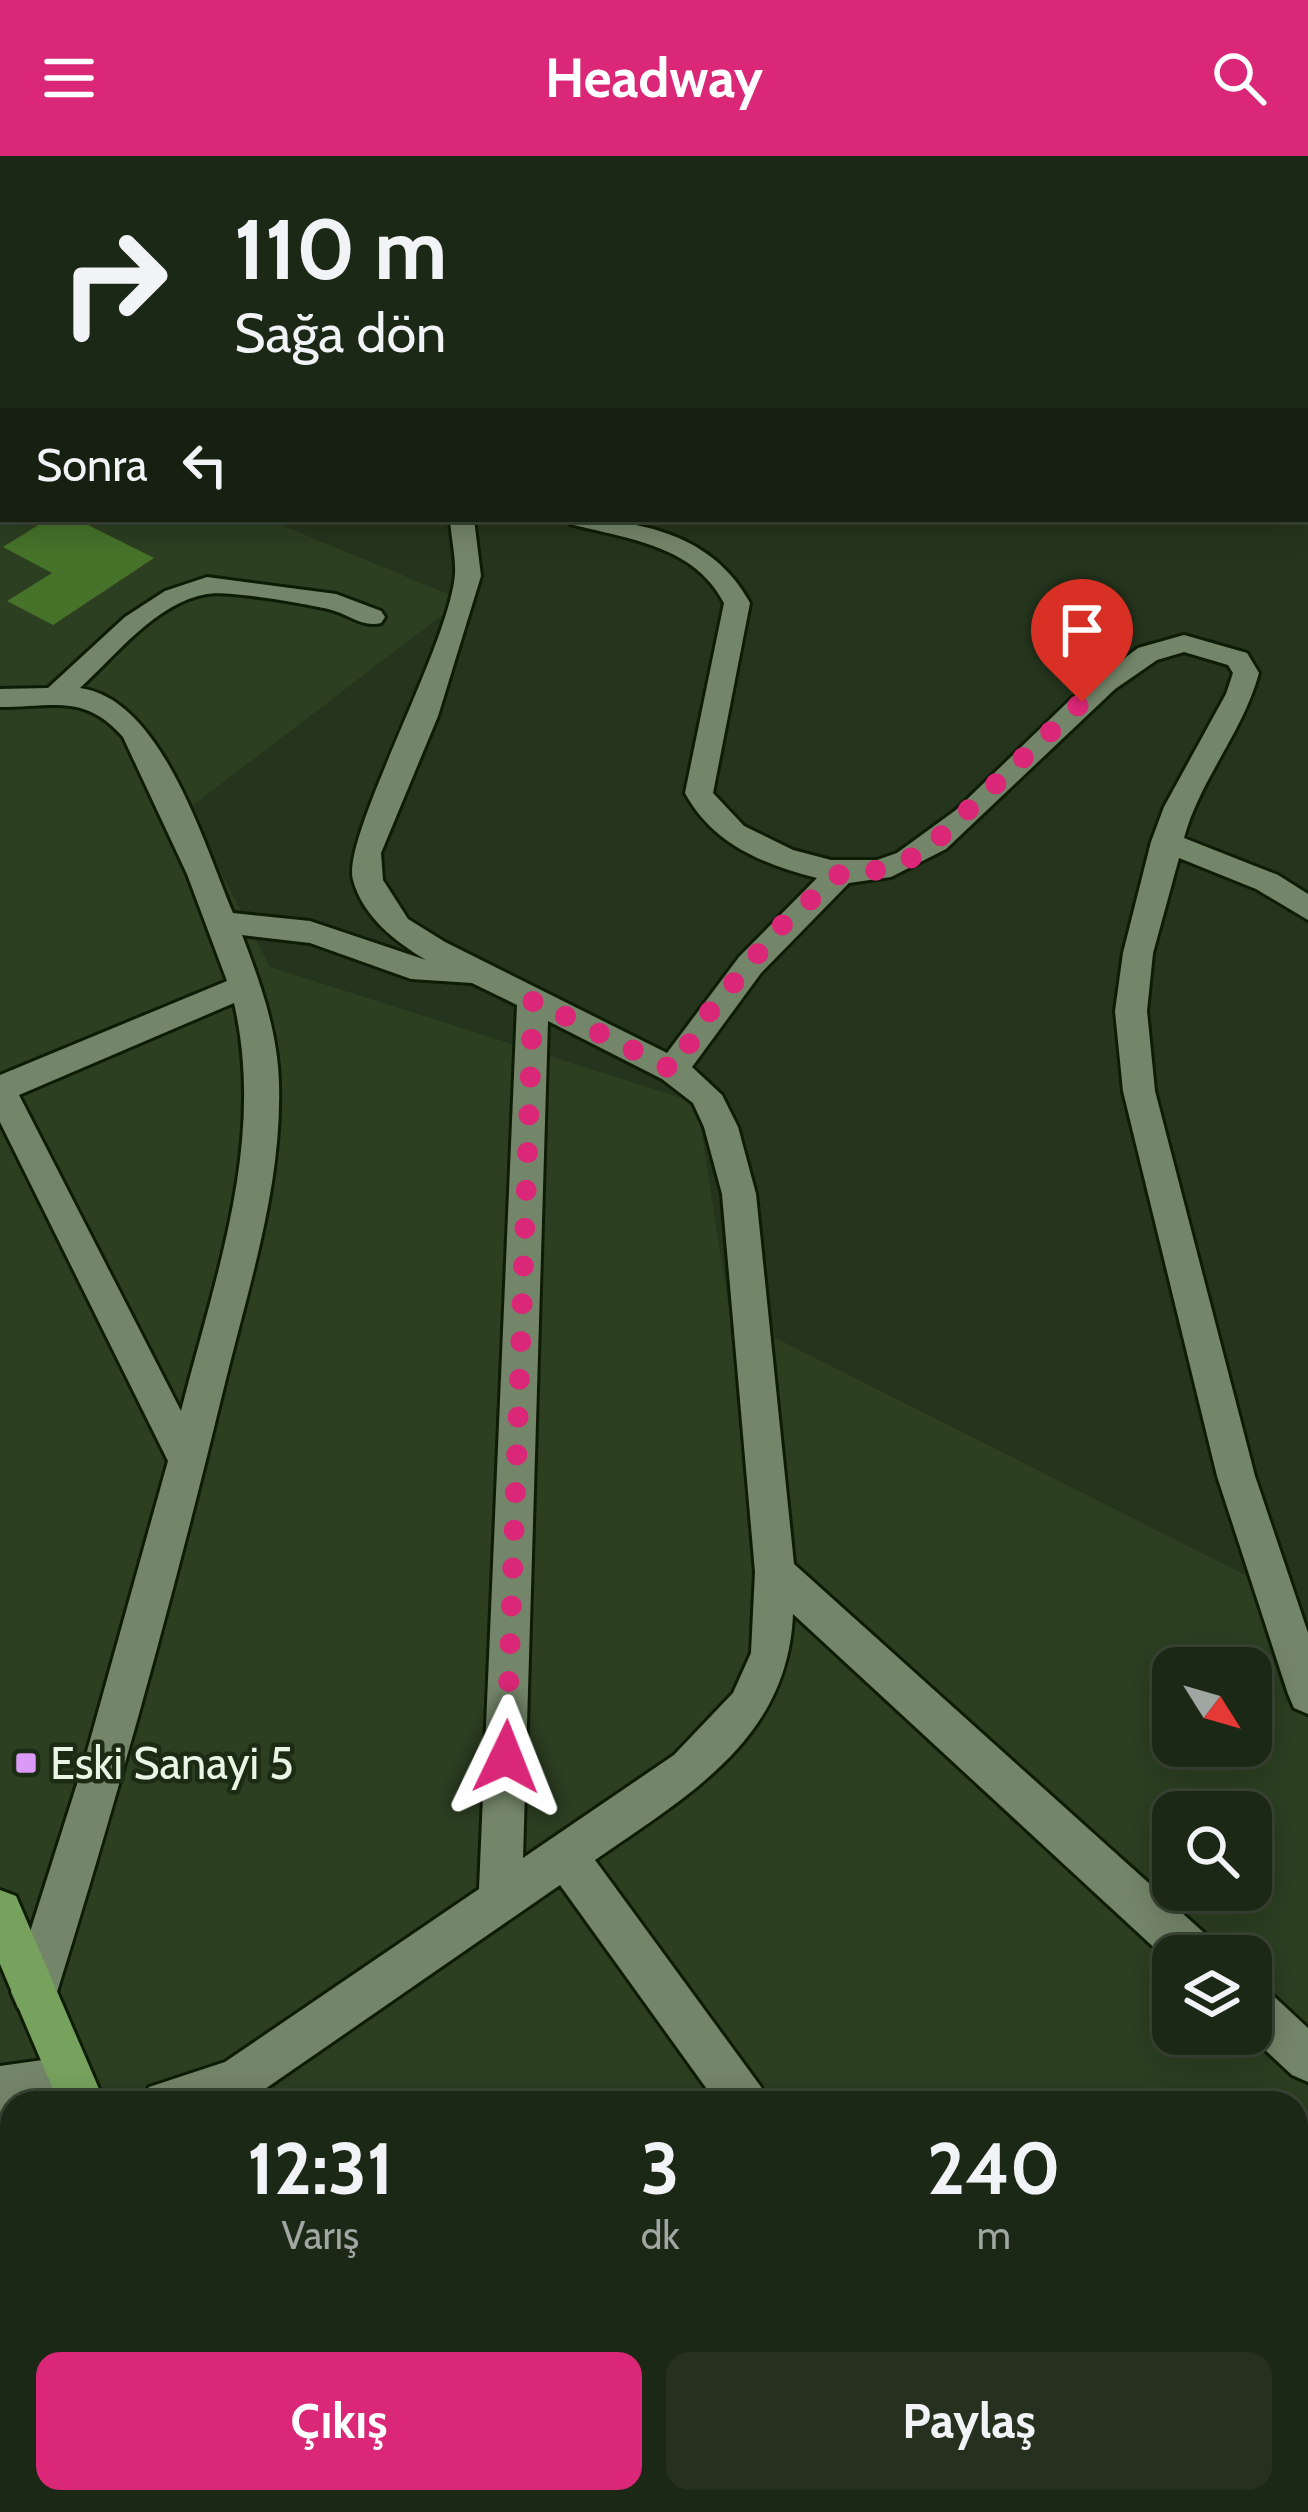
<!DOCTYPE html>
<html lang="tr">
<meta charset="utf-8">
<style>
body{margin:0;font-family:Cabin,sans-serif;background:#25301f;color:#f1f3f6;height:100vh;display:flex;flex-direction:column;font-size:45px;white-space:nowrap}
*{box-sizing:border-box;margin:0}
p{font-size:39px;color:#a0a6a1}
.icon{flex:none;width:66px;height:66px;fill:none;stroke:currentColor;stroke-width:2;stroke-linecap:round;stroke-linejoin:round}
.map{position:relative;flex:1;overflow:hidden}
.panel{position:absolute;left:0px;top:1935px;width:1308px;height:423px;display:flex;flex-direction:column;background:#1c2816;border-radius:36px 36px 0 0;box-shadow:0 6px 30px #0003,0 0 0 3px #3a4435}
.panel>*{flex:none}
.hud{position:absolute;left:0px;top:0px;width:1308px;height:366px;box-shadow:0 6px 30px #0003,0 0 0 3px #3a4435;background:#1c2816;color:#f1f3f6;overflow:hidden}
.needle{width:78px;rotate:127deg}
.tools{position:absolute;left:1152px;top:1491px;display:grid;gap:24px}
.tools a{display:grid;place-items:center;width:120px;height:120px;border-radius:24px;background:#1c2816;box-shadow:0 6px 30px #0003,0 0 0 3px #3a4435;font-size:60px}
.pin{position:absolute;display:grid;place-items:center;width:102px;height:102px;color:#fff;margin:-123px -51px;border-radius:50% 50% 50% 0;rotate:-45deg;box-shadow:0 0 12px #0007}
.pin .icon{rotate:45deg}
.me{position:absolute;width:132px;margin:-66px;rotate:2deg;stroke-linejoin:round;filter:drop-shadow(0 0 9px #0008)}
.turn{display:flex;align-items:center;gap:42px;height:252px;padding:0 36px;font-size:54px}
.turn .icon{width:156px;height:156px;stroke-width:2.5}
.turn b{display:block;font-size:84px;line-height:102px}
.then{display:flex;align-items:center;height:114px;padding:0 36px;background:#0003;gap:24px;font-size:45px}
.eta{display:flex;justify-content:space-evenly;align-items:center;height:204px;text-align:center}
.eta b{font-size:72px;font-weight:700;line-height:84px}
.action{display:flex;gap:24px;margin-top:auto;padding:24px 36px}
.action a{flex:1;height:138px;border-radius:24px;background:#db2777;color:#fff;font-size:48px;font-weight:700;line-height:138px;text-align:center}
.action a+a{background:#25301f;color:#f1f3f6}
header{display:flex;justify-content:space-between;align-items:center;height:156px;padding:0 36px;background:#db2777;color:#fff;font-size:54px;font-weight:700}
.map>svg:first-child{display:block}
.built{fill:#2c3f21;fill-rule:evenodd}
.water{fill:#2c5607}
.building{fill:#46722a}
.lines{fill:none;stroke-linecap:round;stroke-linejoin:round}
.minor-casing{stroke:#0e1c06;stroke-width:6}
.major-casing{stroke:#0e1c06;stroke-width:6}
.minor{fill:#74866a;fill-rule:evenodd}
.major{fill:#77a25d;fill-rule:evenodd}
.route{stroke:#db2777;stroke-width:21;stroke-dasharray:0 37.8}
.poi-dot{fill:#da9af6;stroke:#1c2b13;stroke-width:4.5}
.labels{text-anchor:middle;stroke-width:9;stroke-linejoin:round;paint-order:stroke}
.poi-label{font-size:45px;fill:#ebf5e6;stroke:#1c2b13;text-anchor:start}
</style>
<header><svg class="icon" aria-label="menu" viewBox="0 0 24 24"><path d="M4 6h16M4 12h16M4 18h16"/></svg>Headway<svg class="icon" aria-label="search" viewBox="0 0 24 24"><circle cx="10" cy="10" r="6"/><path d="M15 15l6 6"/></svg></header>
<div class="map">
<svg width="1308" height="2356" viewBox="0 0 1308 2356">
<rect width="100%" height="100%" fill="#25351d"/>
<!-- built -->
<g class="built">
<path d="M0,34L3,363H267L462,444L188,653L270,811L697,947L730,1159L1293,1443L1308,1479V2011L1296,2027V1947H12L0,1951ZM1173,1512H1251V1590H1173ZM1173,1656H1251V1734H1173ZM1173,1800H1251V1878H1173Z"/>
<path d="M490,2346H1059L1052,2356H496Z"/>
</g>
<!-- water -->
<path class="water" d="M0,2181L12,2195V2346H71L73,2356H0Z"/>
<!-- building -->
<path class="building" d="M48,363H76L154,402L53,469L7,445L52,417L3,391Z"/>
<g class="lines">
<!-- minor casing -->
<g class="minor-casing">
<g id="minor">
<rect x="0" y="125" width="3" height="14"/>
<path d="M3,290V304L0,305V291Z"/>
<path d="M450,363H474L481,420L438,560L381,697L383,724L408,763L445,786L667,897L739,801L817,722C762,708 713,688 685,637L724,447C694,389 628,383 570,368L567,363C639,363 713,378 750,447L713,637L744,670L793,694L831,704H877L897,697L956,654L1072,542L1138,492L1184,479L1247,497L1259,517C1243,576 1200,623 1184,682L1278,719L1308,738V764L1256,733L1179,702L1153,797L1147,855L1155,935L1255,1320L1308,1477V1558L1294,1552L1288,1538L1217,1320L1123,935L1115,855L1123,797L1151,686L1164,651L1226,538L1233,517L1228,509L1184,496L1157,504L1115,533L946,693L891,721L849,727L761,817L692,911L722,939L738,971L756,1038L794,1408L1212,1784L1218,1800H1173V1809L793,1458C788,1584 688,1639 595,1704L761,1931L768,1947H717L560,1729L252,1942L241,1947H142L149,1931L225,1906L479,1733L517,849L472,827L411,823L310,787L242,779C260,826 278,876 279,928C282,1031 248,1132 224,1231C175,1434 119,1636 57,1836L50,1852L34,1859L18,1852L11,1836L84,1606L168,1305L0,966V919L227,825L187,718L123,581C85,537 53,551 0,551V533L48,532L125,461L165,435L207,421L336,438L381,455L385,461L381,467C362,472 347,457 328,453C305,448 228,434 207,438C157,446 115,500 80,532C162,543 204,689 233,757L310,765L426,804C396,786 363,761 353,724C341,681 450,488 455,418C456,401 451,381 450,363ZM234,847C266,986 215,1121 181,1255L19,939ZM548,865L662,923L693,947L704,971L722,1038L755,1416L751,1497L733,1537L674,1599L523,1702Z"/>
<path d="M1251,1827L1267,1834L1308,1872V1926L1292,1919L1248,1878Z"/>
<path d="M71,1900L87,1907L94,1923L87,1939L65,1947H12V1954L0,1956V1910Z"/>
<path d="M1308,2067V2126L1296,2131V2072Z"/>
<path d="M1008,2346H1115L1111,2356H1012Z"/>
</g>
</g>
<!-- major casing -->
<g class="major-casing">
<g id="major">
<path d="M0,1734L16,1740L105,1947H59L0,1808Z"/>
<path d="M117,2346H169L172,2356H120Z"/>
<path d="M270,2346H323L327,2356H274Z"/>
</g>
</g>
<!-- minor -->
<use href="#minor" class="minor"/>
<!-- major -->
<use href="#major" class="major"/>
</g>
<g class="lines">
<!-- route -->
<path class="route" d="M506,1601L533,844L673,914L707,859L780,771L842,716L882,714L923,697L1082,546"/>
</g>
<!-- markers -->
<rect class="poi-dot" x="14" y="1595" width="24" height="24" rx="6"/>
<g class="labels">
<!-- poi labels -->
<g class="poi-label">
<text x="50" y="1623">Eski Sanayi 5</text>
</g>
</g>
</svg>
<div class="tools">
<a><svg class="needle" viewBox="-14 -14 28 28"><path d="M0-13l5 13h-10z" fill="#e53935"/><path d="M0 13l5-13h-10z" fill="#a0a6a1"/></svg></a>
<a><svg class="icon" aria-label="search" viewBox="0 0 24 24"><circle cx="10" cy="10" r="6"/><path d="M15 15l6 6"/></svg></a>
<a><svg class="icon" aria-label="layers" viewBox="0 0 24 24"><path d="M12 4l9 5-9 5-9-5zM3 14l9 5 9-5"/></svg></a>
</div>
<div class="pin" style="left:1082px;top:546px;background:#d93025"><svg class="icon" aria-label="arrive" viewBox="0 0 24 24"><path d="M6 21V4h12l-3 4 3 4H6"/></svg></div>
<svg class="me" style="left:506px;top:1601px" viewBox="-20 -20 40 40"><path d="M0-17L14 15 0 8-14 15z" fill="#db2777" stroke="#fff" stroke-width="4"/></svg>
<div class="hud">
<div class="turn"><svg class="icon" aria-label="right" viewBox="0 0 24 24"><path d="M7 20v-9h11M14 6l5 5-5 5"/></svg><div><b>110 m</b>Sağa dön</div></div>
<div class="then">Sonra<svg class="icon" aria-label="left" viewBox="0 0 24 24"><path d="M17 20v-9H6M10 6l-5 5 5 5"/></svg></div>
</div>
<section class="panel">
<div class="eta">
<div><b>12:31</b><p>Varış</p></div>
<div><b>3</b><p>dk</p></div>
<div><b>240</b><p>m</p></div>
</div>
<div class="action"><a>Çıkış</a><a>Paylaş</a></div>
</section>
</div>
